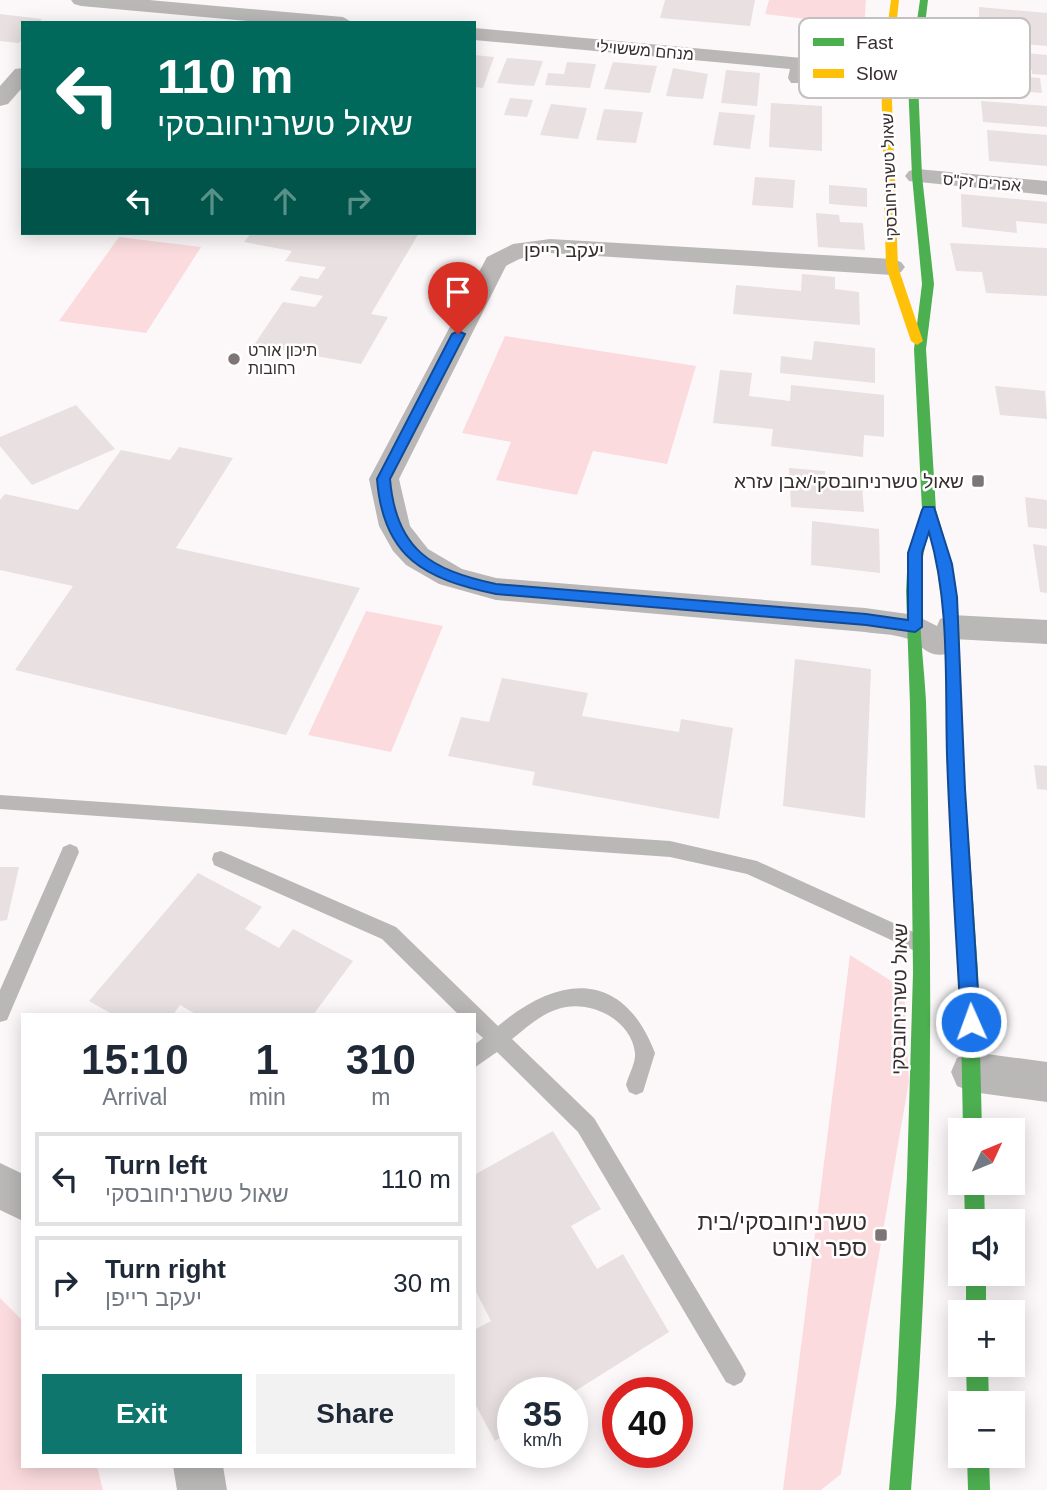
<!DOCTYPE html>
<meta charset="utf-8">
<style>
body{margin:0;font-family:Helvetica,Heebo,sans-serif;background:#f2f2f3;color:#1f2937;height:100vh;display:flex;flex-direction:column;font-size:26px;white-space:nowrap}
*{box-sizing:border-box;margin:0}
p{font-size:23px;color:#747a83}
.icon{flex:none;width:38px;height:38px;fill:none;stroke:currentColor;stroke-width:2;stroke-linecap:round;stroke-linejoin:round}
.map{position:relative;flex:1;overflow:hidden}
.panel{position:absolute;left:21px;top:1013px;width:455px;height:455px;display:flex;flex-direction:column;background:#fff;border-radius:0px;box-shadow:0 4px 18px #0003}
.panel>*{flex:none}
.hud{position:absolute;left:21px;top:21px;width:455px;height:214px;border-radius:0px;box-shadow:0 4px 18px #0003;background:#00695c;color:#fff;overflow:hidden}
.needle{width:46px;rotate:46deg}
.fabs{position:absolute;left:948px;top:1118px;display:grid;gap:14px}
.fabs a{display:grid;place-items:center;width:77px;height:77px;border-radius:0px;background:#fff;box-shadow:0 4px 18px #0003;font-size:35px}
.speed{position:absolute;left:497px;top:1377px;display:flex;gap:14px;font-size:35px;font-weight:700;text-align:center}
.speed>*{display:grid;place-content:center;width:91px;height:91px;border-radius:50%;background:#fff;box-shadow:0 4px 18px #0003;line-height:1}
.speed small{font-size:18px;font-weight:400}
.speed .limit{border:10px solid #d22;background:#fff;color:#111}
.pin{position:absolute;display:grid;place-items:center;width:60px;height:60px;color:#fff;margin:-72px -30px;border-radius:50% 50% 50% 0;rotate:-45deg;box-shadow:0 0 7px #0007}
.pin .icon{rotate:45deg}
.me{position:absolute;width:77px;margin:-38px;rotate:358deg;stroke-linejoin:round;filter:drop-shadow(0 0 5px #0008)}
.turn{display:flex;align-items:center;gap:24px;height:147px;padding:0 21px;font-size:32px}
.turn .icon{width:91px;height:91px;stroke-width:2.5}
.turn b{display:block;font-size:49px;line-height:60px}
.lanes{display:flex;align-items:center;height:66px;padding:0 21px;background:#0003;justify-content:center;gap:35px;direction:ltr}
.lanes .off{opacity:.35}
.eta{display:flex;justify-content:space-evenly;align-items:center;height:119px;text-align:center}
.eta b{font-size:42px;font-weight:600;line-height:49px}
.primary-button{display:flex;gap:14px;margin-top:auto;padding:14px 21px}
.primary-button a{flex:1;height:80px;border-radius:0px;background:#0f766e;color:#fff;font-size:28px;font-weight:600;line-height:80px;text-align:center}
.primary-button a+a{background:#f2f2f3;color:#1f2937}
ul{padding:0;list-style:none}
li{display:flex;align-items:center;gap:21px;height:94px;margin:0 14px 10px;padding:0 7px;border:4px solid #e0e1e3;border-radius:0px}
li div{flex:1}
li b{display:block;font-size:26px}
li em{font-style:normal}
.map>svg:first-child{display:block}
.green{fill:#fbdbde}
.building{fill:#e8e0e1}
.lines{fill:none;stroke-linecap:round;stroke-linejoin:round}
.lane{fill:#bab7b7;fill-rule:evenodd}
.street{fill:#bab7b7;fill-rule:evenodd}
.fast{fill:#4caf50;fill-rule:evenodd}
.slow{fill:#ffc107;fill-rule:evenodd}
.route{fill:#1a73e8;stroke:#114b97;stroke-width:2}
.poi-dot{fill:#7d7576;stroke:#fff;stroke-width:2.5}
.labels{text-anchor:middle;stroke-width:5;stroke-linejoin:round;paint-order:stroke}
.far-street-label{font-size:16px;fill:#382e2f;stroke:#fff}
.far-poi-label{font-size:16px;fill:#382e2f;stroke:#fff;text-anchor:start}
.street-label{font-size:19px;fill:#382e2f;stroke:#fff}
.poi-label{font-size:19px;fill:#382e2f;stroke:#fff;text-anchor:end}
.near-poi-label{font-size:23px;fill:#382e2f;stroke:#fff;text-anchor:end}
.key{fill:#fff;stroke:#c3c0c1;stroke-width:2}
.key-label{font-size:19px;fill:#382e2f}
</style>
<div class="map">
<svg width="1047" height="1490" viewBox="0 0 1047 1490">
<rect width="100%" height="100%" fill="#fcf8f9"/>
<!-- green -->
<g class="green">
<path d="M769,0H866L862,60L802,53L806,19L765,14Z"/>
<path d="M119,237L201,247L146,333L59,321Z"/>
<path d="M505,336L696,366L667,464L593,451L577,495L496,480L511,442L462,433Z"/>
<path d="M366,611L443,626L391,752L308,735Z"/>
<path d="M850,955L904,989L909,1081L841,1474L821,1490H783Z"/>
<path d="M0,1298L23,1321V1466L97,1467L103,1490H0Z"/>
</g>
<!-- building -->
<g class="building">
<path d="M665,0H755L750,26L660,18Z"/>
<path d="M979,7L1047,13V46L979,40Z"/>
<path d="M0,14L25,17L42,19L38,23H23V39L19,43L0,41Z"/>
<path d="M963,47L1047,55V75L1032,74V70L963,63Z"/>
<path d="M474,55L494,57L483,88L474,87Z"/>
<path d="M507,58L543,61L534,86L497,83Z"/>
<path d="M567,62L596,64L590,88L545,85L548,73L564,74Z"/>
<path d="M613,62L657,66L650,93L604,89Z"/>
<path d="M673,68L708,74L703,99L666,96Z"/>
<path d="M726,70L760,73L757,106L721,103Z"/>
<path d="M943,70L1040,78L1042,93L1007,90V95L944,90Z"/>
<path d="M510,98L533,100L527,117L504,115Z"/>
<path d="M981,101L1047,106V127L983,122Z"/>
<path d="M771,103L822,106V151L769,147Z"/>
<path d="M551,104L587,108L578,139L540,135Z"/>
<path d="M604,109L643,112L636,143L596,140Z"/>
<path d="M719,112L755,115L750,149L713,145Z"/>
<path d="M987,130L1047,135V166L989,161Z"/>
<path d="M755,177L795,180L793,208L752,205Z"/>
<path d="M829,185L867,188V207L829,204Z"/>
<path d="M961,194L1047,202V224L1016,221L1017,233L962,227Z"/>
<path d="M816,213L839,215L840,222L863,223L865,250L818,247Z"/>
<path d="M251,233H419L371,314L388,317L361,364L254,345L283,302L315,307L323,296L290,290L300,276L318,279L326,267L285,261L292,251L244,242Z"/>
<path d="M950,243L1047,248V296L986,293L982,272L956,271Z"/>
<path d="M802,274L835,277V289L859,292L860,325L733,314L736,285L801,291Z"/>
<path d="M814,341L875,348V383L780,373L781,356L812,360Z"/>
<path d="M720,370L752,373L749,396L790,401L791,385L884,395V437L864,435L863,457L771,446L773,429L713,423Z"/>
<path d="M995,386L1045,391L1047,419L1000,415Z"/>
<path d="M76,405L115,449L32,485L0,446V437Z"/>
<path d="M179,447L233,458L176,548L360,588L286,735L15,670L73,586L0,570V500L5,494L78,510L121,450L170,460Z"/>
<path d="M789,468L825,471L826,482L862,485L864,512L791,507Z"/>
<path d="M1025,497L1047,500V529L1028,527Z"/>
<path d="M812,521L879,529L880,573L811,565Z"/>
<path d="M1033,544L1047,546V593L1040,592Z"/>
<path d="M795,659L871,669L865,818L783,806Z"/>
<path d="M502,678L588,693L582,716L679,732L681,719L733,728L719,819L532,785L535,772L448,756L461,717L489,722Z"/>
<path d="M1034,765L1047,766V790L1037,789Z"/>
<path d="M0,867H19L7,920L0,921Z"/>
<path d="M198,873L262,907L245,929L279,948L293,929L353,961L313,1015H197L180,1005L173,1015H114L89,1001Z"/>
<path d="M553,1131L601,1209L571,1226L597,1269L623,1254L669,1332L572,1393H513V1430L495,1441L474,1402V1330L491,1321L474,1288V1175Z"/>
</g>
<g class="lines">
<!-- lane -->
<g class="lane">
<path d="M0,795L670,841L757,861L920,935L923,941L920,947L913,950L747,874L670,857L0,809Z"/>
<path d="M70,844L77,847L79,852L7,1020L0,1022V990L61,852L63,847Z"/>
<path d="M221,851L396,927L498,1026C559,974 623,969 655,1053L643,1092L636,1095L629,1092L626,1085C628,1076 636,1063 635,1053C631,1018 588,999 558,1009C541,1014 526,1028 512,1039L594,1118L742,1366L746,1374L742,1382L734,1386L726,1382L578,1132L497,1052L474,1068V1045L483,1038L474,1030V1015H459L382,939L214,865L212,859L214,853Z"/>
</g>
<!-- street -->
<g class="street">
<path d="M71,0H149L343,17L353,23H271L81,6L74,4Z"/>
<path d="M474,28L802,58L809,60L813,64L807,83H791L788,78L790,69L474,40Z"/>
<path d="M23,68V87L8,104L0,106V86L15,69Z"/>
<path d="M917,169L1047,181V195L909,181L905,176L909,171Z"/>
<path d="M550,239L892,259L901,262L905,267L901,272L892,275L550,253C533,254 521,257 506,266L399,479L410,526L428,549L462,569L496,578L865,608L915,615L937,626L940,619L952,615L1047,620V644L953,639L955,644L951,653C925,660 925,644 905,638C893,634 878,634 865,632L496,600L439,584L406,565L393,551L379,526L369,479L487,257L513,244Z"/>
<path d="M972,1052L1047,1062V1102L972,1092L957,1086L951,1072L957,1058Z"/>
<path d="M0,1163L23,1174V1221L0,1210Z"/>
<path d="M173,1466H223L227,1490H177Z"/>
</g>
<!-- fast -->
<g class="fast">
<path d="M920,0H928L918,82L922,176L934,284L926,349L936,510L949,554L942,559L937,557L929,532C912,585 923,646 926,701C928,761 928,821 929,881C933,1084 927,1288 911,1490H889L896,1404L907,1176L913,973L910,704L906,591L908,553L922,510L914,349L922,284L912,176L908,82Z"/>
<path d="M956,762L962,763L964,768L978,972L982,1130H963L960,972L948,768L950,763Z"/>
<path d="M964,1183H984L985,1222H965Z"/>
<rect x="966" y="1274" width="20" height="38"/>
<path d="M966,1365H988L989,1404H967Z"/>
<path d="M967,1456H989L990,1490H968Z"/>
</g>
<!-- slow -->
<g class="slow">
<path d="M891,0H899L891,74L898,267L923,341L917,345L911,341L886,267L881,74Z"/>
<path d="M942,549L949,554L959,627L964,768L962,773H950L948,768L945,627L935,554Z"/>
</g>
</g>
<!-- route -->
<path class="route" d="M458,331L465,334L390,479C396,550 431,570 496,584L866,614L908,620V553L922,510L924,507H934L952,564L957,597L965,789L980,1022L977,1028L971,1031L964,1028L961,1022C956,933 950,844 947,755C945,681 950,604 929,532L922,553V627L915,632L866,625L496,594C425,579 383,558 377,479L452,334Z"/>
<!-- markers -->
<g class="poi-dot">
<circle cx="234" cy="359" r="7"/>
<rect x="971" y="474" width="14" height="14" rx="3.5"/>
<rect x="874" y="1228" width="14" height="14" rx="3.5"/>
</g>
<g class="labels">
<!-- far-street labels -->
<g class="far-street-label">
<text transform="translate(645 50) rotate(5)" y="6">מנחם מששוילי</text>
<text transform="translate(889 177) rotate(-92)" y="6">שאול טשרניחובסקי</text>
<text transform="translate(982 182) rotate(5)" y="6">אפרים זק"ס</text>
</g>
<!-- far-poi labels -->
<g class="far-poi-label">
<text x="248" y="356">תיכון אורט<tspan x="248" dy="18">רחובות</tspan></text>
</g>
<!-- street labels -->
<g class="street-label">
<text x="564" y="257">יעקב רייפן</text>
<text transform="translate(899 999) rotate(-89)" y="7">שאול טשרניחובסקי</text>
</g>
<!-- poi labels -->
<g class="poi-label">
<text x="964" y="488">שאול טשרניחובסקי/אבן עזרא</text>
</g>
<!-- near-poi labels -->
<g class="near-poi-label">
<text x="867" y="1230">טשרניחובסקי/בית<tspan x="867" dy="26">ספר אורט</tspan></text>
</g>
</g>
<!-- legend -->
<rect x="799" y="18" width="231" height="80" rx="10" class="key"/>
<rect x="813" y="38" width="31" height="8" fill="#4caf50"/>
<rect x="813" y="69" width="31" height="9" fill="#ffc107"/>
<g class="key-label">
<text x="856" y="49">Fast</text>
<text x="856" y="80">Slow</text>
</g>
</svg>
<div class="fabs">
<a><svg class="needle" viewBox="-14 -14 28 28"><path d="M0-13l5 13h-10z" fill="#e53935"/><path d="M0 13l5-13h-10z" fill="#747a83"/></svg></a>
<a><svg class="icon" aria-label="sound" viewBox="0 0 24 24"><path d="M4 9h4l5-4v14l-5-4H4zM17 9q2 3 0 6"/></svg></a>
<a>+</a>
<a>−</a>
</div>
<div class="speed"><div>35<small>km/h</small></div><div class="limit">40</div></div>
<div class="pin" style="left:458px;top:334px;background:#d93025"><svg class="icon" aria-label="arrive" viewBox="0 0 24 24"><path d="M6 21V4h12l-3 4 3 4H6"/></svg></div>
<svg class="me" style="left:971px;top:1022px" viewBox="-20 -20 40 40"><circle r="17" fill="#1a73e8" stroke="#fff" stroke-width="3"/><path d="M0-11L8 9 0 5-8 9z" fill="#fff"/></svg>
<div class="hud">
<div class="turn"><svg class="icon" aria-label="left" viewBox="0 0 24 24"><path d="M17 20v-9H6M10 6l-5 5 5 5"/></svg><div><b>110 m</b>שאול טשרניחובסקי</div></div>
<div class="lanes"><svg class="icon" aria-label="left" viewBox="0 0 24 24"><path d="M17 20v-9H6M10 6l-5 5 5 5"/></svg><svg class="icon off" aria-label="ahead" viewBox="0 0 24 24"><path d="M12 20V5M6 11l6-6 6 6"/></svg><svg class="icon off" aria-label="ahead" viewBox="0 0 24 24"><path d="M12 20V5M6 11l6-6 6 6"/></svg><svg class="icon off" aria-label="right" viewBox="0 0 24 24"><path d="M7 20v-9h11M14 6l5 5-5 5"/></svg></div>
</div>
<section class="panel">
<div class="eta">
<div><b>15:10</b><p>Arrival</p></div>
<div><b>1</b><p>min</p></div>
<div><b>310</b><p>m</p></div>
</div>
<ul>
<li><svg class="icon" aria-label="left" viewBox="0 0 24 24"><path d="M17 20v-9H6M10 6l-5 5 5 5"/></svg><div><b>Turn left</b><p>שאול טשרניחובסקי</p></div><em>110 m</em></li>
<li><svg class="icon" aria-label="right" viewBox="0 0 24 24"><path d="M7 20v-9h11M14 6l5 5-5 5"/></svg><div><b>Turn right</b><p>יעקב רייפן</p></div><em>30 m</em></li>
</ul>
<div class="primary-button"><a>Exit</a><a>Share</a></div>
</section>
</div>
